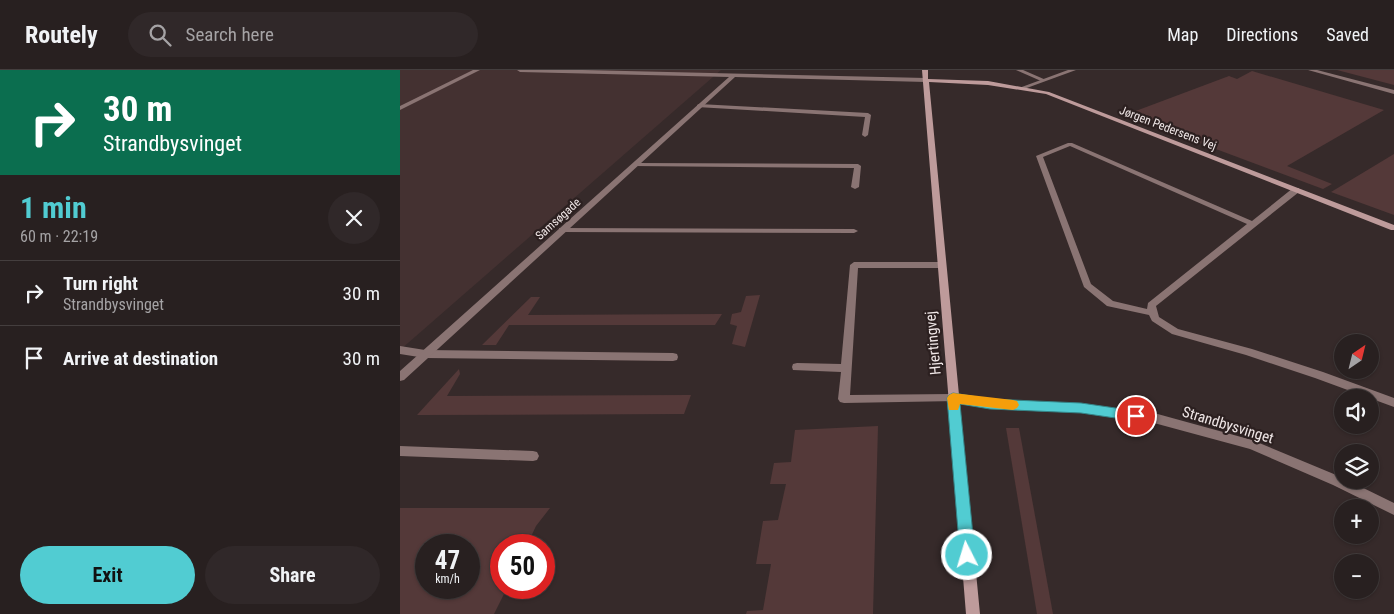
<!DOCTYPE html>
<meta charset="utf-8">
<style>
body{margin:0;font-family:"Roboto Condensed",sans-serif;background:#302829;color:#f1f3f6;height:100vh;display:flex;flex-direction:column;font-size:19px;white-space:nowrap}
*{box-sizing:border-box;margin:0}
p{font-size:16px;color:#a5a3a5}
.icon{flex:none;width:28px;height:28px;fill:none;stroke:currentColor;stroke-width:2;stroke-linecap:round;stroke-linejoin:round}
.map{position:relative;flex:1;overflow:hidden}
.panel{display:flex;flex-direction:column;background:#282020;width:400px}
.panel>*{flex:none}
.banner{background:#0b6e4f;color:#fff;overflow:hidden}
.needle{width:32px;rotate:35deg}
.buttons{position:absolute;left:934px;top:264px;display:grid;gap:10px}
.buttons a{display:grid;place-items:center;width:45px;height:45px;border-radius:50%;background:#282020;box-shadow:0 1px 4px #0004,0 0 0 1px #443e3e;font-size:25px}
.speed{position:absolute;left:15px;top:464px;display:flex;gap:10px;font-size:25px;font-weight:700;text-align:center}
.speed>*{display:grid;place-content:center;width:65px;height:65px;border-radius:50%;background:#282020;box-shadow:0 1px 4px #0004,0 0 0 1px #443e3e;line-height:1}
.speed small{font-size:12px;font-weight:400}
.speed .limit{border:8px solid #d22;background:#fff;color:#111}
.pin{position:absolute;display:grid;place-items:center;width:42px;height:42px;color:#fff;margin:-21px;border:2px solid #fff;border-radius:50%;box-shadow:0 1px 5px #0007}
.me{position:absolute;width:55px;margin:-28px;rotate:355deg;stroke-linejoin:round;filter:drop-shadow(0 0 4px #0008)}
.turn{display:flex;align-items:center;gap:18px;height:105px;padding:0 20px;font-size:22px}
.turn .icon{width:65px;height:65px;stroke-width:2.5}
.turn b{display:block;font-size:35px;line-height:42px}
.round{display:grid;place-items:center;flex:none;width:52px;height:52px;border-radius:26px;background:#302829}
.headline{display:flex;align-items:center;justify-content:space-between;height:85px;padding:0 20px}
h1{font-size:30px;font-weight:700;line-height:38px;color:#51ccd2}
.button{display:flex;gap:10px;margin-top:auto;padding:10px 20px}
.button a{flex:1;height:58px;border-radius:30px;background:#51ccd2;color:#111;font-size:20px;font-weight:700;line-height:58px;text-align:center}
.button a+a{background:#302829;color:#f1f3f6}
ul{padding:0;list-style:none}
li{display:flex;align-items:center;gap:15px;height:65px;padding:0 20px;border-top:1px solid #443e3e}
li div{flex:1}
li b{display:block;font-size:19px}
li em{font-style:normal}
header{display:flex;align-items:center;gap:30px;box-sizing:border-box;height:70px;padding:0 25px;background:#282020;border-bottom:1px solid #443e3e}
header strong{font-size:24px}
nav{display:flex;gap:28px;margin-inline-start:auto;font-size:18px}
.search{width:350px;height:45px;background:#302829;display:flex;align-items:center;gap:12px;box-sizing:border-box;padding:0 18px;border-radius:28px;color:#a5a3a5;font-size:19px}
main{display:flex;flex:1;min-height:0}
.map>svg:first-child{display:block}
.built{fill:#443131}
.green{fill:#543939;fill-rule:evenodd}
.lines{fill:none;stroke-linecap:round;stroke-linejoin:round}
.lane{fill:#8a7473;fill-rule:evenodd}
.street{fill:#8a7473;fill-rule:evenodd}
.secondary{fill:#be9b9b;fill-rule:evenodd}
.route{fill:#51ccd2;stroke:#358588}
.slow{fill:#f59e0b}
.labels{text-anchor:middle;stroke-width:4.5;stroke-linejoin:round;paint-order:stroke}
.far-street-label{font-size:12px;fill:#f0e7e7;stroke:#2c2020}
.street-label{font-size:15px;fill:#f0e7e7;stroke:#2c2020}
</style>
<header>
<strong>Routely</strong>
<div class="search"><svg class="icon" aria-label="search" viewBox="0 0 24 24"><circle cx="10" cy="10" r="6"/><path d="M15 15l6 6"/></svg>Search here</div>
<nav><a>Map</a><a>Directions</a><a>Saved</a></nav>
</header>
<main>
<section class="panel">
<div class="banner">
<div class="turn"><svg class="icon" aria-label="right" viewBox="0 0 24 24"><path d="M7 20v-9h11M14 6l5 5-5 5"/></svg><div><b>30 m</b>Strandbysvinget</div></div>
</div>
<div class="headline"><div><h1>1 min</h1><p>60 m · 22:19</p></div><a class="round"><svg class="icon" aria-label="close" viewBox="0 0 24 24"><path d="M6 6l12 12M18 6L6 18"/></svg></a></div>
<ul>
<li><svg class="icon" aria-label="right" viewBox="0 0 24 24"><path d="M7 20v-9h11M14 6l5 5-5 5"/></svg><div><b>Turn right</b><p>Strandbysvinget</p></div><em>30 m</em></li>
<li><svg class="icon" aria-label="arrive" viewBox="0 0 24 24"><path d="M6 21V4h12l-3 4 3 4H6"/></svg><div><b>Arrive at destination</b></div><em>30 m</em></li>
</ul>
<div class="button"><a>Exit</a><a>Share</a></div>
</section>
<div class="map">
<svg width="994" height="544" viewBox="0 0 994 544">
<rect width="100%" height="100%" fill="#362a2a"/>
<!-- built -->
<path class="built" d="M0,0H321L0,280Z"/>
<!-- green -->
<g class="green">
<path d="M937,0H994V15Z"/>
<path d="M852,1L984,40L887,96L932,114L923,119L725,45L829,6L837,9Z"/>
<path d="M994,84V145L931,122Z"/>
<path d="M360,225L345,277L332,274L337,256L330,254L332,244L341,242L346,226Z"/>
<path d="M131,227H140L128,245L322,244L315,255H109L96,275H82Z"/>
<path d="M59,299L60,304L47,326L291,325L284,344L17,345Z"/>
<path d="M478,356L473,544H346L347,541L363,540L371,494H356L363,451L378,450L386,414H370L374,393L391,392L395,360Z"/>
<path d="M606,358H619L653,544H637Z"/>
<path d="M0,438H150L136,456L127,475H101V518H107L94,544H0ZM26,475H69V518H26Z"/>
</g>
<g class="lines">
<!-- lane -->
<g class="lane">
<path d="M616,0H623L646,10L641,11Z"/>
<path d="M299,34L468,43L471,45L468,65L465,67L462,65L465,47L297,37V35Z"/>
<path d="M668,73H672L852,151L893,118H899V122L756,236L759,247L778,259L852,279L923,302L994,328V337L915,308L846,285L772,264L752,251L749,245L707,236L684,217L636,86ZM670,76L847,154L748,233L747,239L713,231L691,214L643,87Z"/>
<path d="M235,93L458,94L461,96L459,117L455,119L451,117L454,98L233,96V94Z"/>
<path d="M159,158L454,159L458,161L454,163L162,162H159Z"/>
<path d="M454,192H541L545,195L541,198H458L450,325L553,324L557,325L558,328L557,331L444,333L440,332L438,329L441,302L393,300L392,297L393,294L397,293L441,294L450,195Z"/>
<path d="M0,276L25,280L273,283L277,284L278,287L277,290L273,291L25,288L0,284Z"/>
<path d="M0,376L133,381L137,382L139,386L137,390L133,391L0,386Z"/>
</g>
<!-- street -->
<g class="street">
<path d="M73,0H80L0,40V36Z"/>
<path d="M117,0H183L526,8L529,10L526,12L335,7L4,310L0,311V301L329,7L120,2Z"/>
<path d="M668,0H676L624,19L619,18Z"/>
<path d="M908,0H917L994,20V24Z"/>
<path d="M553,324L590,330L681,334L754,343L852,370L941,407L942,410H947L994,433V445L933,415L850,379L754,353L681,342L590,338L549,331L548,328L549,325Z"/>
</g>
<!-- secondary -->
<path class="secondary" d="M522,0H528V9L588,11L649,22L994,155V160H991L646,24L588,15L529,12L580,544H566Z"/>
</g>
<!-- route -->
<path class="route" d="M553,323L590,329L681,333L736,341L740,342L742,346L740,350L736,351L681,343L590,339L560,334L575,485L573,491L567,493L562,491L560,485L547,328L549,325Z"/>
<!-- slow -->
<path class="slow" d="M553,323L613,330L617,331L619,335L617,338L613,340L560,334L558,340H549L547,328L549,325Z"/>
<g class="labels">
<!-- far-street labels -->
<g class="far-street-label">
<text transform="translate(768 58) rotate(21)" y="4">Jørgen Pedersens Vej</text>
<text transform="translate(158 149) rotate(-42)" y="4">Samsøgade</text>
</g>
<!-- street labels -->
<g class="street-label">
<text transform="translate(533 273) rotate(-95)" y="5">Hjertingvej</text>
<text transform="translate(828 355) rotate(17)" y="5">Strandbysvinget</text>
</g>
</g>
</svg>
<div class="buttons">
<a><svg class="needle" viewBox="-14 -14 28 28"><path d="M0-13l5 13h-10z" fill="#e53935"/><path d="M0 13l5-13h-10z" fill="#a5a3a5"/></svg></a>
<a><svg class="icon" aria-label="sound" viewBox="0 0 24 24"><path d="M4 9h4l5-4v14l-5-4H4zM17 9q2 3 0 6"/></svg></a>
<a><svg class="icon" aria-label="layers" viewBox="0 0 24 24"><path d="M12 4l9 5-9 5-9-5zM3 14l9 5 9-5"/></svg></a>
<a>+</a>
<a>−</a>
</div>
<div class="speed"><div>47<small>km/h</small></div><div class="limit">50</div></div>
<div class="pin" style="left:736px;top:346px;background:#d93025"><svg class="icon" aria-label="arrive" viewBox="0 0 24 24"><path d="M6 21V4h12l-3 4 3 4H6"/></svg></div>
<svg class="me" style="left:567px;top:485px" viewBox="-20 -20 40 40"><circle r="17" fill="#51ccd2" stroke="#fff" stroke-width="3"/><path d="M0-11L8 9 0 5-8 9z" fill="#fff"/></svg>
</div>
</main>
